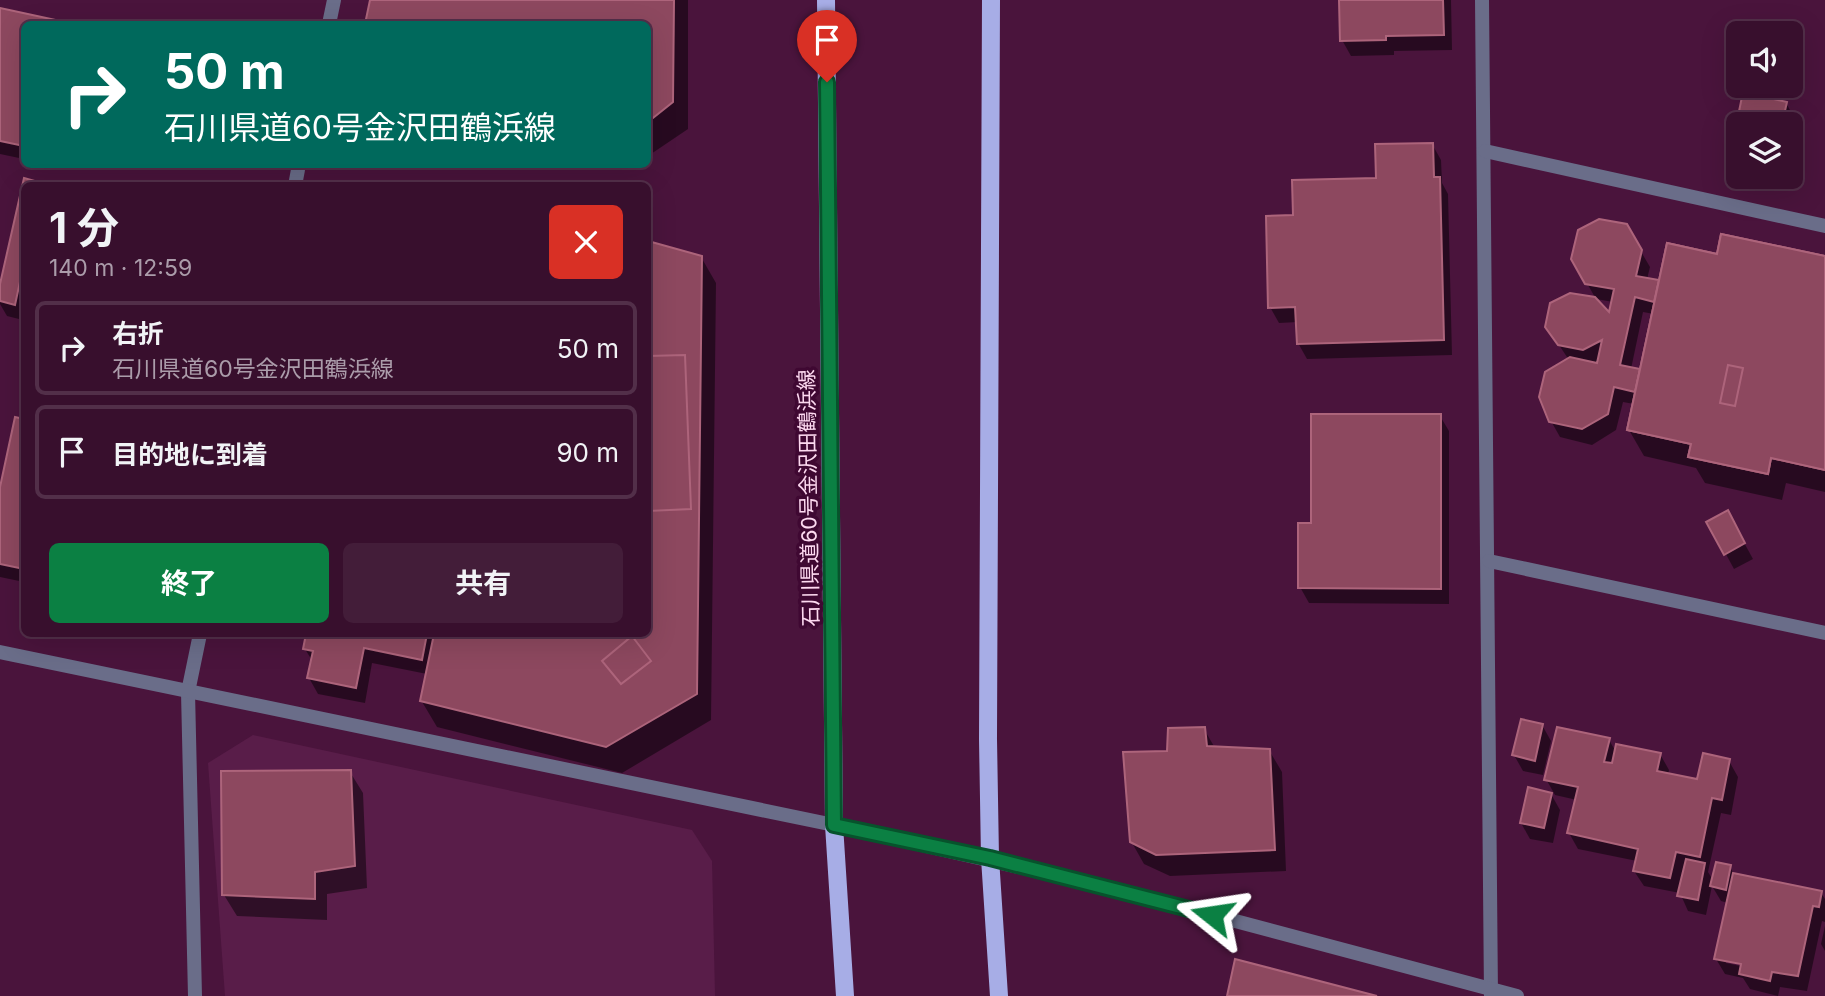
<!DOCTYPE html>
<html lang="ja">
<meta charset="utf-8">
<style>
body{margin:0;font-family:Inter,"Noto Sans JP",sans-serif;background:#431d39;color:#f1f3f6;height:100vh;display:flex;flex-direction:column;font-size:26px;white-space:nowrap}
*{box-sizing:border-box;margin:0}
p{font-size:23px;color:#ab9caa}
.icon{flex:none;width:38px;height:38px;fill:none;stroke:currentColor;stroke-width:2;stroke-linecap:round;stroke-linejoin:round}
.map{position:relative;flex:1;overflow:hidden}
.panel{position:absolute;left:21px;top:182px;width:630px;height:455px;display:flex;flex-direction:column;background:#380f2d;border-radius:10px;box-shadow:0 7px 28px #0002,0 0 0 2px #522f49}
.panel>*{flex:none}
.banner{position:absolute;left:21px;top:21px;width:630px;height:147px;border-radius:10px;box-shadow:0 7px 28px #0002,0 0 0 2px #522f49;background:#00695c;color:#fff;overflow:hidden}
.controls{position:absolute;left:1726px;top:21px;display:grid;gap:14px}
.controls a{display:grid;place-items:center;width:77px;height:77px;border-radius:10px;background:#380f2d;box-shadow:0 7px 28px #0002,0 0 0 2px #522f49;font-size:35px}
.pin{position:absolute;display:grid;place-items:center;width:60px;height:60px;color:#fff;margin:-72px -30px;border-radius:50% 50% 50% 0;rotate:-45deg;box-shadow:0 0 7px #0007}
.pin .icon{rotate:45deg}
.me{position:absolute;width:77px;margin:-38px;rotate:285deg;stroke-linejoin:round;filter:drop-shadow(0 0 5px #0008)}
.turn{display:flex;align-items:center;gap:24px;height:147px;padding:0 28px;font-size:32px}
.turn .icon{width:91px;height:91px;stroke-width:2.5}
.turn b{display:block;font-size:49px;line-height:60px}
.round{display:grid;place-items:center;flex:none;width:74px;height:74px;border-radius:10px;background:#431d39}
.summary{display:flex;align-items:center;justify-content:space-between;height:119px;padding:0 28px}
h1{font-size:42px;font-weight:700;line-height:52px}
.cta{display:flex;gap:14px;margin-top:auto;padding:14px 28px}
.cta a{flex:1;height:80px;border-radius:10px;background:#0b8043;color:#fff;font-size:28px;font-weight:700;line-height:80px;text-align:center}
.cta a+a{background:#431d39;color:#f1f3f6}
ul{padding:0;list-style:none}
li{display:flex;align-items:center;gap:21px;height:94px;margin:0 14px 10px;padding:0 14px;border:4px solid #522f49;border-radius:10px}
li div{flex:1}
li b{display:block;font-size:26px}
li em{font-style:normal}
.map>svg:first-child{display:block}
.built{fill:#591d49}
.shadow{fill:#0007;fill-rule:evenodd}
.building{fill:#8d485f;stroke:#ad647b;stroke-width:2;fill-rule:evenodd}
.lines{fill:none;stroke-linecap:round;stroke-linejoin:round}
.minor{stroke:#6a6d89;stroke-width:14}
.tertiary{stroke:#6a6d89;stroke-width:14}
.primary{stroke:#a7ade6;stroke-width:18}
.route-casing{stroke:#07532c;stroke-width:18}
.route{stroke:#0b8043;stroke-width:12}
.labels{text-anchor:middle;stroke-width:7;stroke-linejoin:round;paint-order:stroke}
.street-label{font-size:21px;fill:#fdd9f0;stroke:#3f0832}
</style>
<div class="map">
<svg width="1825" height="996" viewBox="0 0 1825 996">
<rect width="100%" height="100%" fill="#4a143c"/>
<!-- built -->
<path class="built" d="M253,735L692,830L712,861L715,996H225L208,763Z"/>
<!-- shadow -->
<g class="shadow">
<path d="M372,0H688V129L648,156V24H366Z"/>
<path d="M1340,0H1451L1452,50L1394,51V55L1351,56L1342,40Z"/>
<path d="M0,10L66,24H24V159L0,154Z"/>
<path d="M1745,94L1786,103L1795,119L1790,142V124H1738Z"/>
<path d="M1432,144L1441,160L1442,183L1448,194L1452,355L1307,359L1298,343V322L1279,323L1270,307L1295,217L1378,179Z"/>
<path d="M24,186V315L23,320L7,316L0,304V292Z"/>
<path d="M1626,226L1650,267L1647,279L1661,282L1718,256L1825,258V492L1786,483L1782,500L1705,483L1696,468L1644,456L1629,430L1634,404L1623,402L1616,430L1592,445L1560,437L1551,421L1569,360L1547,327L1610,316L1613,302L1596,299L1573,259ZM1643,312L1654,314L1641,371L1631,369Z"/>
<path d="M648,243L701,257L716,283L711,720L622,773L437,727L421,700L427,674L372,663L365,703L318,694L309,678L313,662L305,649L307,639L304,634H648Z"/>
<path d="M1440,416L1449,431V604L1309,603L1300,587L1313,524Z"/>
<path d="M16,419L24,421V582L0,577V495Z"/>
<path d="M1709,523L1736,528L1753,559L1734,569Z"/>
<path d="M1542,725L1551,741L1543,775L1523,771L1514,755Z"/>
<path d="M1204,729L1215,748L1269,750L1282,772L1286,871L1170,876L1144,864L1131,841L1168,753Z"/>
<path d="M1609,740L1616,752L1660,754L1669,770L1668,775L1699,781L1729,761L1738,777L1731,815L1721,813L1708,872L1713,880L1730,867L1735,876L1821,893L1825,899V922L1822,921L1807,991L1780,987L1778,996L1750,989L1743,978L1725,974L1716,959L1728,903L1721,901L1712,886L1706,915L1688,911L1680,893L1644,886L1634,871L1637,861L1578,849L1569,833L1577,800L1555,795L1546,779ZM1726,959L1750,964V968L1726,963Z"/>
<path d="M350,772L363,793L367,888L327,894V920L237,916L224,895Z"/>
<path d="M1551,794L1560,810L1553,843L1530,839L1521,823Z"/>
<path d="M1825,926V951L1821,944Z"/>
</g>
<!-- building -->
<g class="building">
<path d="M370,0H674L673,102L648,122V24H365Z"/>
<path d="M1339,0H1443L1444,35L1386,36V40L1340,41Z"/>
<path d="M0,8L74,24H24V146L0,141Z"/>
<path d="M1743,92L1787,102L1782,124H1738V152L1731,150Z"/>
<path d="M1433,143L1434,177H1440L1444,340L1297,344L1295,307L1268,308L1266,216L1293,215L1292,180L1376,178L1375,144Z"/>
<path d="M24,178L42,183V186H24V263L15,305L0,301V284Z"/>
<path d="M1599,219L1627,224L1642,250L1636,276L1659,280L1654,302L1635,297L1620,365L1640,369L1635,392L1614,387L1608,414L1582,429L1549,422L1539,397L1545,372L1570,357L1597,363L1602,340L1583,350L1558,345L1545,327L1550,303L1570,293L1595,297L1609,312L1614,289L1585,284L1571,259L1578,230Z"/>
<path d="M1721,234L1825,256V470L1771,458L1768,474L1688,457L1691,444L1627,430L1667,243L1717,254ZM1728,365L1743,368L1735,406L1720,403Z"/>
<path d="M1721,234L1825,256V470L1771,458L1768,474L1688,457L1691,444L1627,430L1667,243L1717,254Z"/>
<path d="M648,241L702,256L697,694L606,747L420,701L434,634H648Z"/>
<path d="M685,355L691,509L648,511V356Z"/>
<path d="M1728,365L1743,368L1735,406L1720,403Z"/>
<path d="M1311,414H1441V589L1298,588V523H1311Z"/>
<path d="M15,417L24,419V569L0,564V487Z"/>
<path d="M1728,510L1745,543L1724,555L1706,522Z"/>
<path d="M306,634H427L422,660L364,648L356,688L307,678L313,651L303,649Z"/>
<path d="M632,636L651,661L621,684L602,661Z"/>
<path d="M1521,719L1543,724L1535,761L1512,755Z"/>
<path d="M1205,727L1207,746L1270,749L1275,850L1156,855L1130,842L1123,752L1167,751L1168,728Z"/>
<path d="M1557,727L1610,738L1604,762L1612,763L1616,744L1661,753L1657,771L1697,779L1703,753L1730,759L1722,800L1712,798L1700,857L1676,852L1670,878L1633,871L1638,849L1567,833L1578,787L1544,780Z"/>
<path d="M351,770L355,866L315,872V899L222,895L221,771Z"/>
<path d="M1528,787L1552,793L1544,828L1520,823Z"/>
<path d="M1686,859L1705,863L1698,900L1677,896Z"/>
<path d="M1716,862L1731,865L1726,890L1710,886Z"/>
<path d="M1733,873L1822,891L1819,907L1813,906L1798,976L1772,972L1770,981L1739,974L1741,964L1714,959Z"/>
<path d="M1235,959L1377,996H1227Z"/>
</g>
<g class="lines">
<!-- minor -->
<g class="minor">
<path d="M1482,0L1491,996"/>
<path d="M329,24L334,0"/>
<path d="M1485,151L1825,226"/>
<path d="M295,186L299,164"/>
<path d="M1489,561L1825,633"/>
<path d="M1111,888L1517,996"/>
<path d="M195,996L188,692L200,634"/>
</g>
<!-- tertiary -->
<path class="tertiary" d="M0,652L834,825L1111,888"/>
<!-- primary -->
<g class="primary">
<path d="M826,0L834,825L845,996"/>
<path d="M991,0L988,739L990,858L999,996"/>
</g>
</g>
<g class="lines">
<!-- route casing -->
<g class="route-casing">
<path id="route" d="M827,82L834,825L990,858L1212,915"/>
</g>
<!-- route -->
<use href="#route" class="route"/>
</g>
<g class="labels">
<!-- street labels -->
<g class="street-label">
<text transform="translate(809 498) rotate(-91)" y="7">石川県道60号金沢田鶴浜線</text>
</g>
</g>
</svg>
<div class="controls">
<a><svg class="icon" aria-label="sound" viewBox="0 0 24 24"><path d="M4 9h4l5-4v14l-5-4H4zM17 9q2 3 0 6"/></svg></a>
<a><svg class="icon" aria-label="layers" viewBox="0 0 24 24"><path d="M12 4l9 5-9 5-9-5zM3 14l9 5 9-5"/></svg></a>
</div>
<div class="pin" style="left:827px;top:82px;background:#d93025"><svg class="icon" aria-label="arrive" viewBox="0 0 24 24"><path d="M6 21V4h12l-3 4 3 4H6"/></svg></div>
<svg class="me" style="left:1212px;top:915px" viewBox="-20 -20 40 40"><path d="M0-17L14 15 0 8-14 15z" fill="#0b8043" stroke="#fff" stroke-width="4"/></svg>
<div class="banner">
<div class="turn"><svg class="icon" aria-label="right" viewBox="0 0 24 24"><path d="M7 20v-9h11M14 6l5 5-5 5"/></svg><div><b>50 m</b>石川県道60号金沢田鶴浜線</div></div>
</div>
<section class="panel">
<div class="summary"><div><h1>1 分</h1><p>140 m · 12:59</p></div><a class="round" style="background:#d93025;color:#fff"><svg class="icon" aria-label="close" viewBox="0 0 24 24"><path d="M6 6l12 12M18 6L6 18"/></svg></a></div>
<ul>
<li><svg class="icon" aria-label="right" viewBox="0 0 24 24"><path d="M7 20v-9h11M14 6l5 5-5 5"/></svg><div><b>右折</b><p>石川県道60号金沢田鶴浜線</p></div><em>50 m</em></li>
<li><svg class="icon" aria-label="arrive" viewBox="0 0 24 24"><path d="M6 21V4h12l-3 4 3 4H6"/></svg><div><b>目的地に到着</b></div><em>90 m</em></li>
</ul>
<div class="cta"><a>終了</a><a>共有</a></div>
</section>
</div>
